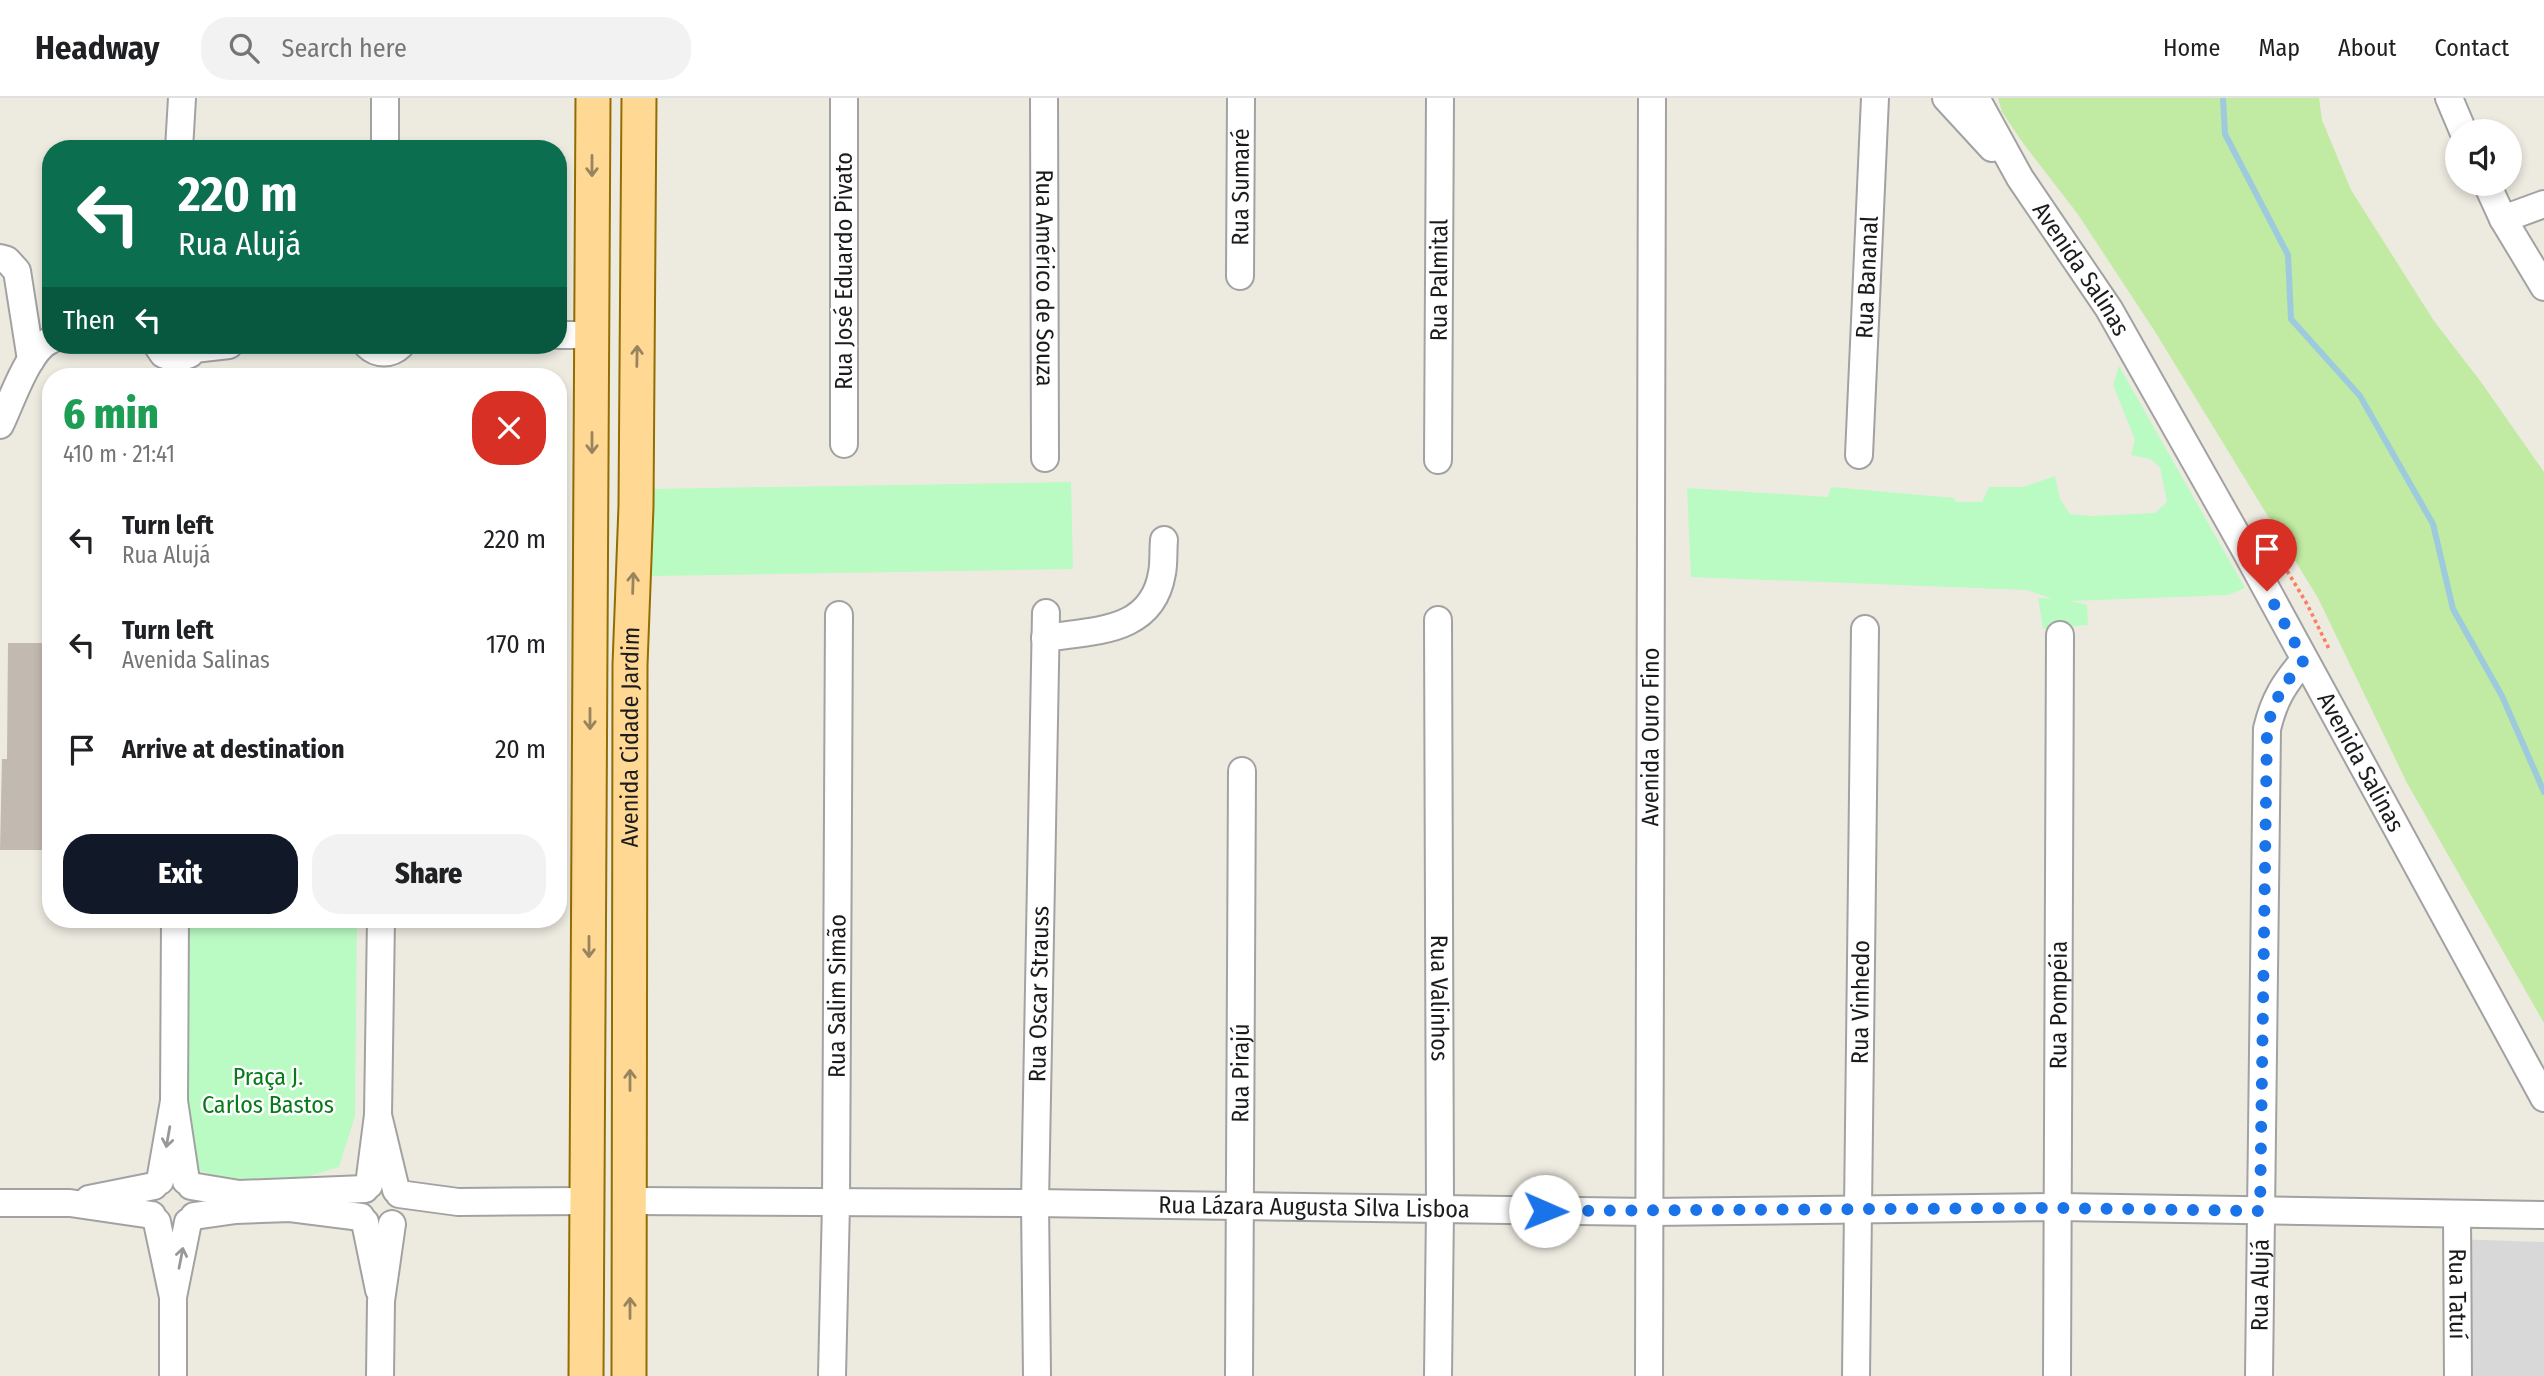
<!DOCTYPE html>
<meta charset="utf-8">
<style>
body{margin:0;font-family:"Fira Sans Condensed",sans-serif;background:#f2f2f2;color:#202124;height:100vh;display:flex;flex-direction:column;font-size:26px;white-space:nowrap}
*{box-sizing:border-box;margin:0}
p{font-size:23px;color:#757577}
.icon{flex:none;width:38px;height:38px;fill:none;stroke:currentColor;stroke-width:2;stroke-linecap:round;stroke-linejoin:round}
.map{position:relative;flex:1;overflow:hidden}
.panel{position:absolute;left:42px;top:270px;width:525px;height:560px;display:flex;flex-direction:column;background:#fff;border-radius:28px;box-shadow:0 4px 10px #0003}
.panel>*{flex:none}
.hud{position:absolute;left:42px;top:42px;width:525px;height:214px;border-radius:28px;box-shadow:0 4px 10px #0003;background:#0b6e4f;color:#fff;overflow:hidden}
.fabs{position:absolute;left:2445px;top:21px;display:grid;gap:14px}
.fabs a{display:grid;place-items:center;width:77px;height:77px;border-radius:50%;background:#fff;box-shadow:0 4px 10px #0003;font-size:35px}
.pin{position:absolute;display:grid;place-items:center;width:60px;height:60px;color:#fff;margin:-72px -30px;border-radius:50% 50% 50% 0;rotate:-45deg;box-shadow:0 0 7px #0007}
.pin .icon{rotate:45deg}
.me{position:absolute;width:77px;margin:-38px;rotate:91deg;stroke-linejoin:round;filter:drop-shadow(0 0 5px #0008)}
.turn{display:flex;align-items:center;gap:24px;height:147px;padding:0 21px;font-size:32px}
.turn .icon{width:91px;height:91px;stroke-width:2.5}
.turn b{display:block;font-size:49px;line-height:60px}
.then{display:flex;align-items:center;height:66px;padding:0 21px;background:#0003;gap:14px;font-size:26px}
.round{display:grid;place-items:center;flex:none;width:74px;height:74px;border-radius:28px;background:#f2f2f2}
.overview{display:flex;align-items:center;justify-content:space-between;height:119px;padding:0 21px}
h1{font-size:42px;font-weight:800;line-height:52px;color:#1e9e55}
.action{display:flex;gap:14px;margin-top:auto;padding:14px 21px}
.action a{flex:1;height:80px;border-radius:28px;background:#111827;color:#fff;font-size:28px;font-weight:800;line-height:80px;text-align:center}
.action a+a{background:#f2f2f2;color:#202124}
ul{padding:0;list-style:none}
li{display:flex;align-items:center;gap:21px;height:105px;padding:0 21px}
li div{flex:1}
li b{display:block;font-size:26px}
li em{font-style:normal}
header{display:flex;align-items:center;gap:42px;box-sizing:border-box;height:98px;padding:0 35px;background:#fff;border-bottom:2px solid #e0e0e0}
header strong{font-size:33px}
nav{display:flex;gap:38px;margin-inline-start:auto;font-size:24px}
.search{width:490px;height:63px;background:#f2f2f2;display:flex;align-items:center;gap:18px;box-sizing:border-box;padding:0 24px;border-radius:28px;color:#757577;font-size:26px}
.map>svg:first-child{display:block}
.residential{fill:#d9d8d8}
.grass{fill:#c1eaa3}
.park{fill:#bafbc4}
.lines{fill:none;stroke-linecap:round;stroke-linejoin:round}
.stream{stroke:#9ecadd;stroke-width:6}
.building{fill:#c2b9b0}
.minor-casing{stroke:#a2a2a2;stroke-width:30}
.major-casing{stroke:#936d00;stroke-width:37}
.path{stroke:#fe7d60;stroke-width:3.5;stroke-dasharray:3.5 3.5;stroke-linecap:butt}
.minor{stroke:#fff;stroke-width:26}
.major{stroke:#ffd994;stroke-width:33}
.oneway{stroke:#98845e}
.oneway2{stroke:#989898}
.route{stroke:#1a73e8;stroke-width:12;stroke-dasharray:0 21.6}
.labels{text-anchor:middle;stroke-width:5;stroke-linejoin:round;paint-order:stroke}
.street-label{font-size:24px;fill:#1b1b1b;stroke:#fff}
.park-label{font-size:24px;fill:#077b1a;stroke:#fff}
</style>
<header>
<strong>Headway</strong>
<div class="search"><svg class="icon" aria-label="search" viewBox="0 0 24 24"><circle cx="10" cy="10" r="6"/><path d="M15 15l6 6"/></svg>Search here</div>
<nav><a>Home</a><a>Map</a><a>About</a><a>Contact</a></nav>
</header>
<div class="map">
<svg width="2544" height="1278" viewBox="0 0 2544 1278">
<rect width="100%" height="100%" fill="#edeae0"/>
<!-- residential -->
<path class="residential" d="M2451,1141L2544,1144V1278H2446Z"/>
<!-- grass -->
<path class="grass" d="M1998,0H2319L2322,22L2351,92L2434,223L2481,284L2544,374V925L2407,685L2318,500L2154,232L2077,115L2023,45L2002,14Z"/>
<!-- park -->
<g class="park">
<path d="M2119,268L2245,490L2228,497L2071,503L2087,507L2088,527L2043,531L2038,500L2053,501L2027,492L1691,479L1687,390L1828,399L1831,389L1954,400L1956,404H1982L1989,389H2023L2055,378L2060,401L2070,416L2093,418L2155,415L2167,404L2160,369L2150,361L2131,357L2135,342L2113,287Z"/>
<path d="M1071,384L1073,471L652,478L651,391Z"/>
<path d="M185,821H357L355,1018L339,1069L287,1085L238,1084L187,1069Z"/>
</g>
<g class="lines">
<!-- stream -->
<path class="stream" d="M2223,0L2225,36L2288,157L2291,221L2360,298L2433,426L2453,511L2502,598L2544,694"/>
</g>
<!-- building -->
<path class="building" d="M8,545H51V752H0L2,661H7Z"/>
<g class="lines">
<!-- minor casing -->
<g class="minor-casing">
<g id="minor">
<path id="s1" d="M1044,0L1045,360"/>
<path d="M1946,0L1992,50"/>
<path id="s2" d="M1976,0L2020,80L2109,211L2243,448L2544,1000"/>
<path d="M2449,0L2463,33"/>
<path d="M179,51L182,0"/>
<path d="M385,51V0"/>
<path d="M2487,86L2503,121L2544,189"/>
<path d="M2503,121L2544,106"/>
<path d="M0,160L7,162L17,173L31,262"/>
<path id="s3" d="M1240,178L1241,0"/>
<path d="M558,237H591"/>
<path d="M157,247L163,256L176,261L190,256L196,247"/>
<path d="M367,247C377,257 391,257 401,247"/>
<path d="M194,251L229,247"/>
<path d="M0,327C11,305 28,251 51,242"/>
<path d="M844,346V0"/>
<path id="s4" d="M1859,357L1875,0"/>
<path id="s5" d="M1438,362L1440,0"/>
<path id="s6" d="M1438,522L1440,1112L1438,1278"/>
<path d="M1045,540C1093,532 1152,536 1162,475C1164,465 1163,453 1164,442"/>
<path d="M174,1003L175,821"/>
<path d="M378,1017L381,821"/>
<path d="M160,1083L174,1003L186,1083"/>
<path d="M369,1087L378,1017L396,1092"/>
<path d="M191,1088L239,1096L365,1091"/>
<path d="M399,1096L458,1104L588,1103"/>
<path d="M89,1101L154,1088"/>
<path id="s7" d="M630,1103L1035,1105L1650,1114L2059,1109L2544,1117"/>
<path d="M0,1105H70L152,1117"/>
<path id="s8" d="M2457,1116L2458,1278"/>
<path d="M194,1118L236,1112L290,1110L361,1119"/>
<path d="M157,1124L173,1199L188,1124"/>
<path d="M365,1124L379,1192"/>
<path d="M173,1199V1278"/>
<path d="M380,1278L381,1203L392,1126"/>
<path id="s9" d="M832,1278L836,1106L839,517"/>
<path id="s10" d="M1037,1278L1035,1105L1046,515"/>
<path id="s11" d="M1239,1278L1242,673"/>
<path id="s12" d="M1649,1278L1652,0"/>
<path id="s13" d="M1856,1278L1865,531"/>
<path id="s14" d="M2057,1278L2060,537"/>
<path id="s15" d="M2259,1278L2267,631C2274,601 2284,586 2304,562"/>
</g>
</g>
<!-- major casing -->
<g class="major-casing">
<g id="major">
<path d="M586,1278L593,0"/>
<path id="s16" d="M629,1278L630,567L636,408L639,0"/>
</g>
</g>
<!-- path -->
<path class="path" d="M2280,461L2307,506L2330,553"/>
<!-- minor -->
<use href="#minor" class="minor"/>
<!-- major -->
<use href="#major" class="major"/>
</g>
<!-- one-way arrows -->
<defs><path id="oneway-shaft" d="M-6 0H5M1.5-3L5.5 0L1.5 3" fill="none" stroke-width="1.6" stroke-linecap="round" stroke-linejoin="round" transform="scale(1.75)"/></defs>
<g class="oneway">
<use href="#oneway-shaft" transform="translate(592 68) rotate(90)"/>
<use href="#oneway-shaft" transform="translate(637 258) rotate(-89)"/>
<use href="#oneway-shaft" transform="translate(592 345) rotate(90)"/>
<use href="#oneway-shaft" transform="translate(633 485) rotate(-88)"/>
<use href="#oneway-shaft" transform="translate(590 621) rotate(90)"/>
<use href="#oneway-shaft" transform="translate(589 849) rotate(90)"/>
<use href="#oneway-shaft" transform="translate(630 982) rotate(-90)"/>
<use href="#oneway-shaft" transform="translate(630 1210) rotate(-90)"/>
</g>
<g class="oneway2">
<use href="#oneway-shaft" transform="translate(168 1039) rotate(100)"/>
<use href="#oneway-shaft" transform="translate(181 1160) rotate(-79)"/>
</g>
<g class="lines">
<!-- route -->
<path class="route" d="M1545,1113L2059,1110L2260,1113L2267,631C2274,601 2284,586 2304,562L2267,493"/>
</g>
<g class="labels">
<!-- street labels -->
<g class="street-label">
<text dy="8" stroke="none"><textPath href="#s3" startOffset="89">Rua Sumaré</textPath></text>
<text dy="8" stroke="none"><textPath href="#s2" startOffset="201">Avenida Salinas</textPath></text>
<text transform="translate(844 173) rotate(-90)" y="8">Rua José Eduardo Pivato</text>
<text dy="8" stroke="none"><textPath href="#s4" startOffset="178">Rua Bananal</textPath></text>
<text dy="8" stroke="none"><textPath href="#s1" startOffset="180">Rua Américo de Souza</textPath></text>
<text dy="8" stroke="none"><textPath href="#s5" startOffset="180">Rua Palmital</textPath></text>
<text dy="8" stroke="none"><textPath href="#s16" startOffset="639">Avenida Cidade Jardim</textPath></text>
<text dy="8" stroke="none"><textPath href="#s12" startOffset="639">Avenida Ouro Fino</textPath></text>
<text dy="8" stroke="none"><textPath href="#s2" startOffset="768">Avenida Salinas</textPath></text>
<text dy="8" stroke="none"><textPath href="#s10" startOffset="382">Rua Oscar Strauss</textPath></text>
<text dy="8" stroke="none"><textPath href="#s9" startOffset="380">Rua Salim Simão</textPath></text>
<text dy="8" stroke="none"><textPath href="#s6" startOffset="378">Rua Valinhos</textPath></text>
<text dy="8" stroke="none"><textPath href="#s13" startOffset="374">Rua Vinhedo</textPath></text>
<text dy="8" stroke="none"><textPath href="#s14" startOffset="371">Rua Pompéia</textPath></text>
<text dy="8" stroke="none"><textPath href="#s11" startOffset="303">Rua Pirajú</textPath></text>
<text dy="8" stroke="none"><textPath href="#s7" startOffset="684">Rua Lázara Augusta Silva Lisboa</textPath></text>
<text dy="8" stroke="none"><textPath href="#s15" startOffset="91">Rua Alujá</textPath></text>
<text dy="8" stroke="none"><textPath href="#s8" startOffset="80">Rua Tatuí</textPath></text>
</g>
<!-- park labels -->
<g class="park-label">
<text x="268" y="987">Praça J.<tspan x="268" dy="28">Carlos Bastos</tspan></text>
</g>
</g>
</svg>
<div class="fabs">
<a><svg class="icon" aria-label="sound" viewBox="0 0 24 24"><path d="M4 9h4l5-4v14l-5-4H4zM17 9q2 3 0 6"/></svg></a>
</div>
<div class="pin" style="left:2267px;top:493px;background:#d93025"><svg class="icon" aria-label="arrive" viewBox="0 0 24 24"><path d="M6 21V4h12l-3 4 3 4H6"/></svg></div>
<svg class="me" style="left:1545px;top:1113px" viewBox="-20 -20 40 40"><circle r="19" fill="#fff"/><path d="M0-13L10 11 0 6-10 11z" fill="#1a73e8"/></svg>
<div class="hud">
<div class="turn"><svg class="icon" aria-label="left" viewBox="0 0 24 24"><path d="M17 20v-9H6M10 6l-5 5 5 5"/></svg><div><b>220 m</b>Rua Alujá</div></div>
<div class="then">Then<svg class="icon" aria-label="left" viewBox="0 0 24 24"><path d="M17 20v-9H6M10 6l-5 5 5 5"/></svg></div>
</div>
<section class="panel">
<div class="overview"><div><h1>6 min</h1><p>410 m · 21:41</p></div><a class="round" style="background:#d93025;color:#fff"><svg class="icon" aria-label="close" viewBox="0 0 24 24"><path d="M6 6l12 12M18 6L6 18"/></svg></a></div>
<ul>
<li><svg class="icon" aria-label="left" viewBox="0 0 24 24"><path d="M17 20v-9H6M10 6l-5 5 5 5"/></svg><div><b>Turn left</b><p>Rua Alujá</p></div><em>220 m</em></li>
<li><svg class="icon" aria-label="left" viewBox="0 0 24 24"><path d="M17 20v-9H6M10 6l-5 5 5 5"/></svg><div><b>Turn left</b><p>Avenida Salinas</p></div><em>170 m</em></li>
<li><svg class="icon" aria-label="arrive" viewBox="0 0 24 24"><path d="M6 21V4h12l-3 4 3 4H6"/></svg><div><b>Arrive at destination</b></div><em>20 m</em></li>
</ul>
<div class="action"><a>Exit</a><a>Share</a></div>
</section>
</div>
